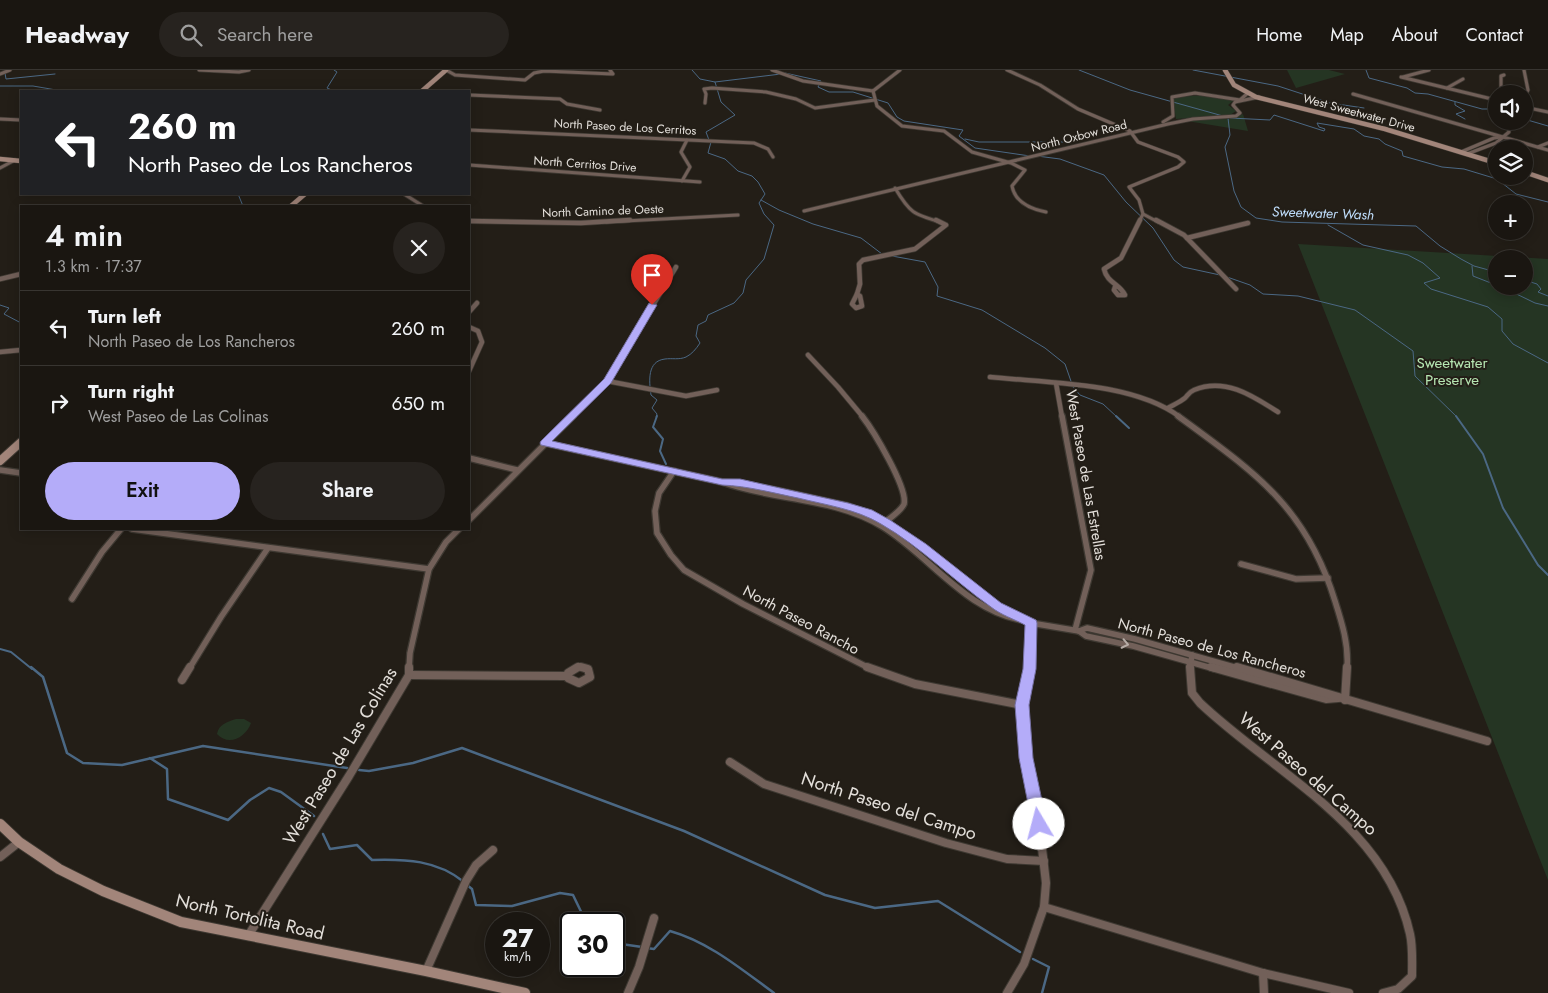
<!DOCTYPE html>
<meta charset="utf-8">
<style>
body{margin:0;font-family:Jost,sans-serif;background:#27231f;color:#f1f3f6;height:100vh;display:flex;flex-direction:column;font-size:19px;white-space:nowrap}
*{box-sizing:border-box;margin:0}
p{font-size:16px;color:#9f9f9f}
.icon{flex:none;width:28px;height:28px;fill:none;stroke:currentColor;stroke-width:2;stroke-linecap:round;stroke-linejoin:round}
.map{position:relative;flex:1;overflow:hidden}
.sheet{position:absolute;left:20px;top:135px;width:450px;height:325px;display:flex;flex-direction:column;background:#1a1611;border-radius:0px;box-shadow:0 2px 12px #0003,0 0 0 1px #383531}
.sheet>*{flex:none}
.banner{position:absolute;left:20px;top:20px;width:450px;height:105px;border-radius:0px;box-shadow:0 2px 12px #0003,0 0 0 1px #383531;background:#202124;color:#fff;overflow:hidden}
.buttons{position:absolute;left:1488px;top:15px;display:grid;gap:10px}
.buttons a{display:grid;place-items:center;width:45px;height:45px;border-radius:50%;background:#1a1611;box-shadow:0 2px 12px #0003,0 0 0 1px #383531;font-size:25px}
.speed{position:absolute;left:485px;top:842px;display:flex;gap:10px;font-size:25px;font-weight:700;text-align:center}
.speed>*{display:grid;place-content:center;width:65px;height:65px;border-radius:50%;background:#1a1611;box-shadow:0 2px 12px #0003,0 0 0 1px #383531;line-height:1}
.speed small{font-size:12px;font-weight:400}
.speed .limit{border:2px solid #111;border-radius:8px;background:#fff;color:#111}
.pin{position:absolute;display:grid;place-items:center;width:42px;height:42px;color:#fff;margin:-51px -21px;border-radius:50% 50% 50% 0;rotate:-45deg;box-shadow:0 0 5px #0007}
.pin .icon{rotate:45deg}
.me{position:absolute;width:55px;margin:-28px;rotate:352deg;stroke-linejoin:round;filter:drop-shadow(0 0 4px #0008)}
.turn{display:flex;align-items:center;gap:18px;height:105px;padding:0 25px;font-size:22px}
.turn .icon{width:65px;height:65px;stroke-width:2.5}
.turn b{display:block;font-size:35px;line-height:42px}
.round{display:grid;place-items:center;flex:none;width:52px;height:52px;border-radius:26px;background:#27231f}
.head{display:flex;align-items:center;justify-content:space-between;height:85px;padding:0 25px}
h1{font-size:30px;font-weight:600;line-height:38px}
.primary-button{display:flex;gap:10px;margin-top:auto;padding:10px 25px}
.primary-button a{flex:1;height:58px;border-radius:30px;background:#b4acf9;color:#111;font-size:20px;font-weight:600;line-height:58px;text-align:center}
.primary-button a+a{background:#27231f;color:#f1f3f6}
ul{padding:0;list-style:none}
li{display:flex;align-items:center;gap:15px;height:75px;padding:0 25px;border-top:1px solid #383531}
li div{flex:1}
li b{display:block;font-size:19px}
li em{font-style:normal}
header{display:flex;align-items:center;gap:30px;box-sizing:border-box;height:70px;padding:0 25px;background:#1a1611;border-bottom:1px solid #383531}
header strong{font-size:24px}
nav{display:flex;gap:28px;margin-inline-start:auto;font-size:18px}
.search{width:350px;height:45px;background:#27231f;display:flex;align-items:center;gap:12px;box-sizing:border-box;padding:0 18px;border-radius:28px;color:#9f9f9f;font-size:19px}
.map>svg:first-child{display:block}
.green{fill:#253523;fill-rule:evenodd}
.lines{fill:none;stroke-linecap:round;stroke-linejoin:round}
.stream-far2{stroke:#4b6884;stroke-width:1}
.stream-far1{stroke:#4b6884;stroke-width:2}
.stream{stroke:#4b6884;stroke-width:2.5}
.street-far3-casing{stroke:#3e3932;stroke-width:4.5}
.street-far2-casing{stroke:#3e3932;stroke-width:6}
.street-far1-casing{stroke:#3e3932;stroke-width:8}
.street-casing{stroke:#3e3932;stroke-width:10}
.secondary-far2-casing{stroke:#3e3932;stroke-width:5.5}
.secondary-far1-casing{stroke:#3e3932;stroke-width:10}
.secondary-casing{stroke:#3e3932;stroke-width:12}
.street-far3{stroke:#726059;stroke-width:3}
.street-far2{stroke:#726059;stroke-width:4.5}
.street-far1{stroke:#726059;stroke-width:5.5}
.street{stroke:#726059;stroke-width:8}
.secondary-far2{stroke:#a2857a;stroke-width:4.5}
.secondary-far1{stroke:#a2857a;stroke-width:8}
.secondary{stroke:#a2857a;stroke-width:10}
.oneway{stroke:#b6aca6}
.route{fill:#b4acf9;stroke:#7570a2}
.labels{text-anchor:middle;stroke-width:4;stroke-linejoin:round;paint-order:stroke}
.far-street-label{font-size:12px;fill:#e3dfda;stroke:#231e17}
.far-water-label{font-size:14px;font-style:italic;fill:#bfddfb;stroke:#231e17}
.park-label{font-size:15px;fill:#b6e6b2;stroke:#231e17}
.street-label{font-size:15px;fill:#e3dfda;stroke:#231e17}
.near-street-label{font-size:18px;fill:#e3dfda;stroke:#231e17}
</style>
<header>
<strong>Headway</strong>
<div class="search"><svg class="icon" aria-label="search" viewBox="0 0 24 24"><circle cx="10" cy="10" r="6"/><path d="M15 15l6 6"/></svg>Search here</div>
<nav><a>Home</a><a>Map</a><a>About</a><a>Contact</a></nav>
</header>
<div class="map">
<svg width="1548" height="923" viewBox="0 0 1548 923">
<rect width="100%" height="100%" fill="#231e17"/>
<!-- green -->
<g class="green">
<path d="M1287,0H1329L1345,4L1296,18Z"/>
<path d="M1207,25L1233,31L1228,35L1236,41L1230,45L1176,49L1173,30L1177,27Z"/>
<path d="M1243,44L1248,61L1187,51L1237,47Z"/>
<path d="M1298,174L1548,189V810ZM1496,189H1524V216H1496Z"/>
<path d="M236,649H244L251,653C246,667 229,677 217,664C219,654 227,652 236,649Z"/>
</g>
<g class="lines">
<!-- stream-far2 -->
<g class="stream-far2">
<path d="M334,0L337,2L327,18L334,21"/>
<path d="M692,0L700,9L715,12L721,32L735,45L706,62L709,70"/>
<path d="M1079,0L1130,20L1223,46"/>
<path d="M1193,0L1278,16L1330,33L1364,38"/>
<path d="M1366,0L1369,8L1407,18L1415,23L1428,24L1482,39H1495"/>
<path d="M5,3L6,9L55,4"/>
<path d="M785,3L821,11L818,17L829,22H853L888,33L897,47L904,51L963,60L959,66L975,78L1030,86"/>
<path d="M715,12L781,4"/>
<path d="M0,16H33L62,21"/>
<path d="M1455,32V35L1465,41L1456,44L1465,49"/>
<path d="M1228,48L1230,65L1225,77L1234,121L1241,137L1256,148L1282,152L1416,156L1440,176L1461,189L1474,196L1496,202"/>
<path d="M1230,48L1270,50L1274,45L1324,61L1325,59L1319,57L1317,53L1354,59L1364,66L1379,69L1385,74L1402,81L1403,86L1442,97L1464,99L1497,109L1516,124L1548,132"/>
<path d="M1524,49L1548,56"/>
<path d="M965,69L979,72H1064"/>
<path d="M1037,86L1060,89L1104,105L1126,132L1153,158L1174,190L1183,197L1220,205"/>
<path d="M238,124L243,136"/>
<path d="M761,130L779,140L813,154L861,168L882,184"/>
<path d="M1328,155L1363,175L1408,185L1423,193L1440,208L1424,213L1431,219L1488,237L1502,249V261L1513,274L1548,293"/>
<path d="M892,186L925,192L938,217L937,226L982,240L1045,278L1065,294L1073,317L1080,325L1103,334L1117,347"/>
<path d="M1472,196L1473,206L1496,215"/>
<path d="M1227,207L1250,215L1263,224L1298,226L1355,240L1413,281L1415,306L1457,347"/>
<path d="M1524,210L1537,214L1541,219L1538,222L1548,226"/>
<path d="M1500,216L1535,233L1548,236"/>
<path d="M0,235L9,238L4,244L21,253"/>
<path d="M656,347L657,344L652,338L657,330L651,325C649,311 647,291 665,289C672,288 679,290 686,287C692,284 696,279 700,273L696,266L698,255L706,251L708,245L734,233L743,223L746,210L764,189L774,155L764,144L759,133L765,124L758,112L752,106L738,101L725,89L708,83L711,72"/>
</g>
<!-- stream-far1 -->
<g class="stream-far1">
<path d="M657,346L653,357L663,369L660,381L666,394"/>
<path d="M1116,346L1129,358"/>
<path d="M1456,346L1483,384L1503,438L1538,495L1548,505"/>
<path d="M0,579L11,582L32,599"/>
</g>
<!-- stream -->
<g class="stream">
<path d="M31,597L43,607L67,683L83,693L122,695L203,676L347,698"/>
<path d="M150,688L167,699L168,729L228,750L250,730L269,718L281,722L314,746"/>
<path d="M359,700L369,701L413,693L462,678L684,761L825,825L875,838L938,831L1020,882"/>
<path d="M323,764L330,779L357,775L372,790C406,789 437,790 464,812"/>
<path d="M467,815L472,819L476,835L512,836L560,823L573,825L587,854"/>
<path d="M614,873L642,877"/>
<path d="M647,878L654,879L670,861C709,872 741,899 774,923"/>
<path d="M1033,889L1049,897L1042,923"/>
</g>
<!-- street-far3 casing -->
<g class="street-far3-casing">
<g id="street-far3">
<path d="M199,0L239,2L249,0"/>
<path d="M446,0L455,5L525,10L534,3L544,1L613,4L610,0"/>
<path d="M772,0L803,11L873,21"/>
<path d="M1007,0L1040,15L1078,39L1130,61L1138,72L1178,87L1184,92L1178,97L1129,117L1139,130L1143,144L1139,152"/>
<path d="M1524,0L1528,20L1524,28"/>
<path d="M0,4L10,0"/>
<path d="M1401,7L1496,30"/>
<path d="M1403,7L1429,0"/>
<path d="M1447,18L1463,9"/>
<path d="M873,21L877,36L902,56L944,61L972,82L1011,93L1025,100L1012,116C1015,133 1031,139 1046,142"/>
<path d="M873,21L900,0"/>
<path d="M1353,24L1548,80"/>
<path d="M1497,24L1501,19V6L1504,5"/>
<path d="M469,25L560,29L567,34L600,40"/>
<path d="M705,33L706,24L704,19L712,18L766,22L796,29L815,38L875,30"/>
<path d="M1524,37L1548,42"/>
<path d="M0,49L21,50"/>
<path d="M1163,52L1173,46L1172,27L1195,23L1240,30L1248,23"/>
<path d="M469,60L754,73L768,79L773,87"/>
<path d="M1538,77L1548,73"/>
<path d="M1461,82L1494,68L1501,67"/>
<path d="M1467,84L1496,73L1509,62L1507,51"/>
<path d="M469,95L700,112"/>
<path d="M0,98L15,90"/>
<path d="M682,111L690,97L681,82L687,70"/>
<path d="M895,118C910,143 913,144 940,152"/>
<path d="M404,124L423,136"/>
<path d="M804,141L1168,54L1193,49L1236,46L1240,43L1233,35L1235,32L1259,27"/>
<path d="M1143,144L1158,152"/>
<path d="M469,151L511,152"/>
<path d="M606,152L738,145"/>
</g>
</g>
<!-- street-far2 casing -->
<g class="street-far2-casing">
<g id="street-far2">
<path d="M1156,150L1184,165L1236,219"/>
<path d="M469,151L581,153L630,150"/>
<path d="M1187,168L1248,153"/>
<path d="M0,209L21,204"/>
<path d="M1115,217L1114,220L1118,225H1125C1120,214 1107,213 1104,199L1121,188L1140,150"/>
<path d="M857,224L860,226L862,236L856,238L852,234Z"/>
<path d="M857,224L860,214L859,194L863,190L915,179L946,155L936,150"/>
<path d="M469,242L477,233"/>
<path d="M469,257L478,261L482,272L469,301"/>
<path d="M0,282L21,280"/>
<path d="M808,285L838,317L863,347"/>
<path d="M990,307C1048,313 1133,312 1180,347"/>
<path d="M607,311L686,326L717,320"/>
<path d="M1056,313L1062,347"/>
<path d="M1168,338C1173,335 1180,332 1185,328C1188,325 1189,322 1194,320C1225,307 1253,326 1278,342"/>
<path d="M571,347L607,311L676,197"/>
</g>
</g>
<!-- street-far1 casing -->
<g class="street-far1-casing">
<g id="street-far1">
<path d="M862,346C873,360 908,418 904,434C901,441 890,448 884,453"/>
<path d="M1062,346L1091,500L1075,560"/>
<path d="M1178,346C1254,402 1306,436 1335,531C1342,553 1349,575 1347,599"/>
<path d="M545,373L722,412C774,431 835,427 883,457C931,487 967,543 1027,551"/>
<path d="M469,388L517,400"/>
<path d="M0,400L21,403"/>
<path d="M674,401L659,423L655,441L657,463L671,485L684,500L743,534L871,599"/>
<path d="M722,412L740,413L780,421L848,436L868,443L886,452L922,477L997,536L1031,553L1079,561L1086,566L1133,576L1215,599"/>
<path d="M469,450L573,346"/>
<path d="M132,459L429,499"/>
<path d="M1241,494L1296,509L1328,508"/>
<path d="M72,529L102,482L121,459"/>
<path d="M1079,561L1087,558L1135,569L1241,599"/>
<path d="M189,599L221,547L268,478"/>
<path d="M409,599L410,583L429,499L446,472L459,459"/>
<path d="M574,599L579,597L586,599"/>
<path d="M1030,599L1031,553"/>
<path d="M1190,599L1192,585"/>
</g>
</g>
<!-- street casing -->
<g class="street-casing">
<g id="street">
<path d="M578,597L568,603V608L579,613L590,607L588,599L581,597"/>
<path d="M867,597L915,614L1022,635"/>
<path d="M1190,597L1192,623L1200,633C1275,704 1386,755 1410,864C1413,877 1412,893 1412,906L1398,919L1383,923"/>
<path d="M1211,597L1326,629L1338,628"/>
<path d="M1237,597L1487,671"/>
<path d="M409,605L567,606"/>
<path d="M182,610L190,597"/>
<path d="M1345,630L1347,597"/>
<path d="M730,692L764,714L946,773L1007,789L1044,791"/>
<path d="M0,787L19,772"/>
<path d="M1044,837L1263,903L1349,923"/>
<path d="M248,866L349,706L409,605V597"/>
<path d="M426,901L466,811L476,795L493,780"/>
<path d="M1263,903L1264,923"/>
<path d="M628,923L639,897L654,848"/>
<path d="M1007,923L1024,894L1044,837L1046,813L1037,735L1026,688L1022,635L1030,597"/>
</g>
</g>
<!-- secondary-far2 casing -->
<g class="secondary-far2-casing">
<g id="secondary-far2">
<path d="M1225,0L1234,15L1256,27L1385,59L1496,93"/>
<path d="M422,21L446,0"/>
<path d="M0,89L21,91"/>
<path d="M1524,102L1548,110"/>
<path d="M291,136L305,124"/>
</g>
</g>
<!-- secondary-far1 casing -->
<g class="secondary-far1-casing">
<path id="secondary-far1" d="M0,391L21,372"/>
</g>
<!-- secondary casing -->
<g class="secondary-casing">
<path id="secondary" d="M0,754L19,772L59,799L103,821L181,852L426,901L525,923"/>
</g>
<!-- street-far3 -->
<use href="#street-far3" class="street-far3"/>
<!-- street-far2 -->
<use href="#street-far2" class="street-far2"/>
<!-- street-far1 -->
<use href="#street-far1" class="street-far1"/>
<!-- street -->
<use href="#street" class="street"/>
<!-- secondary-far2 -->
<use href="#secondary-far2" class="secondary-far2"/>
<!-- secondary-far1 -->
<use href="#secondary-far1" class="secondary-far1"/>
<!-- secondary -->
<use href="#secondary" class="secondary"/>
</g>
<!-- one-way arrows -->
<defs><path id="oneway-chevron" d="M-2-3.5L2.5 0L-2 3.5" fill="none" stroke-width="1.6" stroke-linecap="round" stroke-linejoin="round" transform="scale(1.25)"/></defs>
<use class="oneway" href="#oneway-chevron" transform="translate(1125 574) rotate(12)"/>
<!-- route -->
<path class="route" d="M649,233L657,235L611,313L552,371L722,409H740L780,418L848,433L872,440L890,450L926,474L1001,533L1036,550L1037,553L1036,599L1029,635L1033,688L1047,754L1044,758L1039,760L1034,758L1032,754L1019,688L1015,635L1023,599L1025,555C1014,549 1001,545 991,537C954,511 921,477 881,454C856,439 826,435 798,428C773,423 748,416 722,415L541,375L540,373L541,371L604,309Z"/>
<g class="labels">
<!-- far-street labels -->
<g class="far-street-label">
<text transform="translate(1359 43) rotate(15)" y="4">West Sweetwater Drive</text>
<text transform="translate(625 57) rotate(3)" y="4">North Paseo de Los Cerritos</text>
<text transform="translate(1079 66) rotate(-14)" y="4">North Oxbow Road</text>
<text transform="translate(585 94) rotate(4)" y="4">North Cerritos Drive</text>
<text transform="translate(603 141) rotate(-2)" y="4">North Camino de Oeste</text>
</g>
<!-- far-water labels -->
<g class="far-water-label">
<text transform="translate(1323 143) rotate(2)" y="5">Sweetwater Wash</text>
</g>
<!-- park labels -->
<g class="park-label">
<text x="1452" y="298">Sweetwater<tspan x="1452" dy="17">Preserve</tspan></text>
</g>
<!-- street labels -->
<g class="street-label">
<text transform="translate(1086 405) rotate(80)" y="5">West Paseo de Las Estrellas</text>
<text transform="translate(801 550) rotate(28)" y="5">North Paseo Rancho</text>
<text transform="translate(1212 578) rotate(15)" y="5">North Paseo de Los Rancheros</text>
</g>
<!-- near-street labels -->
<g class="near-street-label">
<text transform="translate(340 686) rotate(-59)" y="6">West Paseo de Las Colinas</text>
<text transform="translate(1308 704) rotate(41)" y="6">West Paseo del Campo</text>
<text transform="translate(889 736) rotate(18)" y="6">North Paseo del Campo</text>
<text transform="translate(250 847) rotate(13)" y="6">North Tortolita Road</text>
</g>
</g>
</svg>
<div class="buttons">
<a><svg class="icon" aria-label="sound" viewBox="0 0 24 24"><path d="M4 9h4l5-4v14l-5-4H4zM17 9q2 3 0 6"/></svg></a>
<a><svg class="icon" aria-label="layers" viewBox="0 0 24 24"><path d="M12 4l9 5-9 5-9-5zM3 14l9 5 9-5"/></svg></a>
<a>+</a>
<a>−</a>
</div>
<div class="speed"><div>27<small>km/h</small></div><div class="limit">30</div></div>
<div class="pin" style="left:652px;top:235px;background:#d93025"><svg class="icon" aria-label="arrive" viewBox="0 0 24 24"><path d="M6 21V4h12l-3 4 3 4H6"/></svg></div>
<svg class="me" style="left:1039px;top:754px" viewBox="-20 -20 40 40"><circle r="19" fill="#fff"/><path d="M0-13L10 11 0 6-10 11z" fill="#b4acf9"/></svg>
<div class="banner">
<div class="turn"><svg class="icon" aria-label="left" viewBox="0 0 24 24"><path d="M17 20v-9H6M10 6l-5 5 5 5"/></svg><div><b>260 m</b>North Paseo de Los Rancheros</div></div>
</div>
<section class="sheet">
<div class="head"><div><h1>4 min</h1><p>1.3 km · 17:37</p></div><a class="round"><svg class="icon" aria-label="close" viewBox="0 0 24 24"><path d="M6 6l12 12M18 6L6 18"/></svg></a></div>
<ul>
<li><svg class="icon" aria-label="left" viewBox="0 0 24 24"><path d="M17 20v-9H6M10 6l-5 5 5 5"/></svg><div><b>Turn left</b><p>North Paseo de Los Rancheros</p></div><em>260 m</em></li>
<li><svg class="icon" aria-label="right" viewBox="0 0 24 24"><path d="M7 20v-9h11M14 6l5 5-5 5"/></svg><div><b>Turn right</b><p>West Paseo de Las Colinas</p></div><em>650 m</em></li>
</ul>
<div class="primary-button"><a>Exit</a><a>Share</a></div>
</section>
</div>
